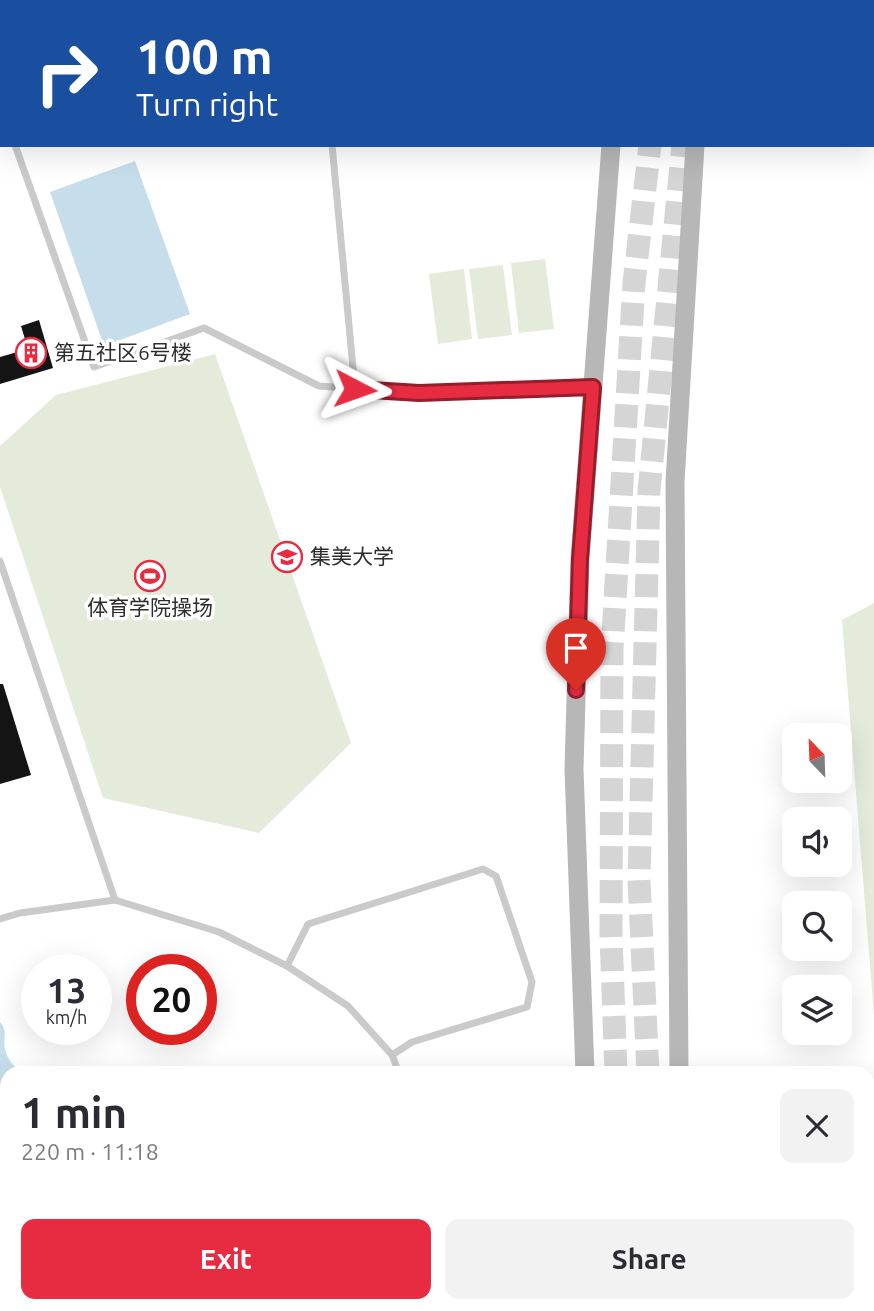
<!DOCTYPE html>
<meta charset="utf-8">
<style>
body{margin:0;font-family:Ubuntu,"Noto Sans SC",sans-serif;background:#f2f2f3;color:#2b2b33;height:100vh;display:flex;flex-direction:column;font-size:26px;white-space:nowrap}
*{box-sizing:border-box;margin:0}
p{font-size:23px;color:#7c7c81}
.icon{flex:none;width:38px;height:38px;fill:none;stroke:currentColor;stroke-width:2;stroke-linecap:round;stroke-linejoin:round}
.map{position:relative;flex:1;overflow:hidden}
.panel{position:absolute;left:0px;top:1066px;width:875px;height:247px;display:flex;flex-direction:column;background:#fff;border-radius:21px 21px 0 0;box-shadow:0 7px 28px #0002}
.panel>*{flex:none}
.guide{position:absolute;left:0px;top:0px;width:875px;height:147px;box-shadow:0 7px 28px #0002;background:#1a4fa0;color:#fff;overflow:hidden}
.needle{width:46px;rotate:337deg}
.tools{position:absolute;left:782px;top:723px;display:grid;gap:14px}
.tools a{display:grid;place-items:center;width:70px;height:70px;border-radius:14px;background:#fff;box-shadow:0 7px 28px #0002;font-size:35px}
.speed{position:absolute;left:21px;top:954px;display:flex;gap:14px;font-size:35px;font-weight:700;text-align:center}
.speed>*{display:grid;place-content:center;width:91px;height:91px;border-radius:50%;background:#fff;box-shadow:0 7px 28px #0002;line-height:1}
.speed small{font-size:18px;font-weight:400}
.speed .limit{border:10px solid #d22;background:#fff;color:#111}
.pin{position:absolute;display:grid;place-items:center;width:60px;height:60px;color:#fff;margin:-72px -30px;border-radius:50% 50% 50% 0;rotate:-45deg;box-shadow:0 0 7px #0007}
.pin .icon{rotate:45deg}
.me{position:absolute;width:77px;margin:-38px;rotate:94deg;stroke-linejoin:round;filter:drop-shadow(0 0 5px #0008)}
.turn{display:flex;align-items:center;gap:24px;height:147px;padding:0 21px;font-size:32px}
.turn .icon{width:91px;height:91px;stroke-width:2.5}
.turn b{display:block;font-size:49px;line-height:60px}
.round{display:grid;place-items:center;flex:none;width:74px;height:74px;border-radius:14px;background:#f2f2f3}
.headline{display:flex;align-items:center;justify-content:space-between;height:119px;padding:0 21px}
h1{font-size:42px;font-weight:600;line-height:52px}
.button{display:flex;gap:14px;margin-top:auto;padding:14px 21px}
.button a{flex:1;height:80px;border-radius:14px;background:#e72c42;color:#fff;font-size:28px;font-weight:600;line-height:80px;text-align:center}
.button a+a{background:#f2f2f3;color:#2b2b33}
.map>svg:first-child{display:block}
.green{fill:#e4ebda}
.water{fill:#c6deeb}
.building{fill:#141414}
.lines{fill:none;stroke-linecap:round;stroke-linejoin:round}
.trunk-tunnel{stroke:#d5d5d5;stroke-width:23;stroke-dasharray:23 11;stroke-linecap:butt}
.service{stroke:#cacaca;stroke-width:7}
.tertiary{stroke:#cacaca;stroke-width:16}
.secondary{stroke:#b7b7b7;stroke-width:19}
.route-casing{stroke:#961d2b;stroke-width:18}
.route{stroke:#e72c42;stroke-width:12}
.labels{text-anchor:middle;stroke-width:7;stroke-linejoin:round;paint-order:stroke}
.poi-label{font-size:21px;fill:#2d2d2d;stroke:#fff;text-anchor:start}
</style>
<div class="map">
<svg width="874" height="1311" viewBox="0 0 874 1311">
<rect width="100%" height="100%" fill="#fff"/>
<!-- green -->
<g class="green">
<path d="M545,259L554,329L519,333L511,263Z"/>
<path d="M503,265L512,335L478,339L469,269Z"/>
<path d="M464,269L472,339L438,344L429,274Z"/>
<path d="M215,354L351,743L259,833L103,798L0,487V446L56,395Z"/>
<path d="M874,603V1015L842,620Z"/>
</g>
<!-- water -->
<g class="water">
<path d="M135,161L190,314L104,346L50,192Z"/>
<path d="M0,1022C8,1031 3,1038 5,1049C7,1059 14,1066 21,1073H7V1205L0,1197Z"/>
</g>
<!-- building -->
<g class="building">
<path d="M39,320L53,368L0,384V357L28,349L21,326Z"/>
<path d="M0,684H3L31,775L0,784Z"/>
</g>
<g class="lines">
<!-- trunk-tunnel -->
<g class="trunk-tunnel">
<path d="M668,2V0"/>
<path d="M697,2L698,0"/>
<path d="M616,1073L611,935L612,650L634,283L650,145"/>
<path d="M648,1073L639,880L649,491L683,145"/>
<path d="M624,1306V1311"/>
<path d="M659,1306L660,1311"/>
</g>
<!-- service -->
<g class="service">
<path d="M0,103L2,108"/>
<path d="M15,145L94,367L204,328L319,386L419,393L589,388"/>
<path d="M332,145L355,389"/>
<path d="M0,561L115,900"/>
<path d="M0,919L20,913L115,900L219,932L287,966L348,1006L392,1055L399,1073"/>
<path d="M287,966L308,924L483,869L496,876L532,982L527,1007L412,1042L392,1055"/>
<path d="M488,1306L490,1311"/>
</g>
<!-- tertiary -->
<path class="tertiary" d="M871,1311L874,1310"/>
<!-- secondary -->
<g class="secondary">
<path d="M627,2V0"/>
<path d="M721,2V0"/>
<path d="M771,2L775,0"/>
<path d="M824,2L828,0"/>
<path d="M585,1073L574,769L580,559L611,145"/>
<path d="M679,1073L675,482L695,145"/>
<path d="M593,1306L594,1311"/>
<path d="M687,1306V1311"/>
</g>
</g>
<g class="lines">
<!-- route casing -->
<g class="route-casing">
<path id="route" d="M355,389L419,393L593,387L580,559L576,690"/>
</g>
<!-- route -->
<use href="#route" class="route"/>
</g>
<!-- icons -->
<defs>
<g id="building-ring" transform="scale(1.575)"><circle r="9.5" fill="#fff" stroke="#e72c42" stroke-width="1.5"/><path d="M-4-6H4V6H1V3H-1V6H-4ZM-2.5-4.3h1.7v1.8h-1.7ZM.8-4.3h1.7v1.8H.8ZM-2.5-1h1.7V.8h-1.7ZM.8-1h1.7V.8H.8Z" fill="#e72c42"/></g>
<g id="university-ring" transform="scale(1.575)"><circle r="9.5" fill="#fff" stroke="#e72c42" stroke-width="1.5"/><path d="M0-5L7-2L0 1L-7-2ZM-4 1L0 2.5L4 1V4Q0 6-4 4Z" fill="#e72c42"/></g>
<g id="stadium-ring" transform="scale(1.575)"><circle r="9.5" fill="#fff" stroke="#e72c42" stroke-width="1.5"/><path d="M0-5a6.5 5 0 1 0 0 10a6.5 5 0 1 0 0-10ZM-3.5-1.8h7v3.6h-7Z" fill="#e72c42"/></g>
</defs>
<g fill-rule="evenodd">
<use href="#building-ring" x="31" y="353"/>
<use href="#university-ring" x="287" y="557"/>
<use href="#stadium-ring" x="150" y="576"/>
</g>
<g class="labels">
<!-- poi labels -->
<g class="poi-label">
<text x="54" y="360">第五社区6号楼</text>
<text x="310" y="564">集美大学</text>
<text x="150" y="615" text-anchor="middle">体育学院操场</text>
</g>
</g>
</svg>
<div class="tools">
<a><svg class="needle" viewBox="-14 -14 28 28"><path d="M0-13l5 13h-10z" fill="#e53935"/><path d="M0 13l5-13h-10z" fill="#7c7c81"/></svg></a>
<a><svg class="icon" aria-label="sound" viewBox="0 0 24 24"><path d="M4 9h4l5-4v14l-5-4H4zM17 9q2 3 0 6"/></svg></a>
<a><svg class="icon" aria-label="search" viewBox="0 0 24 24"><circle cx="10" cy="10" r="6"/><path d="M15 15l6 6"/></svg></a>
<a><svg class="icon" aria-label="layers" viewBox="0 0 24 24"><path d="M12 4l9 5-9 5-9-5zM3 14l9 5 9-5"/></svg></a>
</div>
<div class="speed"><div>13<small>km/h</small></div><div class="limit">20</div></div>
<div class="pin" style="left:576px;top:690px;background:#d93025"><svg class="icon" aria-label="arrive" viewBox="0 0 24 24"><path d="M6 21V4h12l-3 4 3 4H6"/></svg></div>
<svg class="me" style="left:355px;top:389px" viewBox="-20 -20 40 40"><path d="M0-17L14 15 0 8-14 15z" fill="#e72c42" stroke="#fff" stroke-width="4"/></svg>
<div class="guide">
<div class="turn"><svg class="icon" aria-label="right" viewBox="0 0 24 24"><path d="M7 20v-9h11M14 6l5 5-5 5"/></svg><div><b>100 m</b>Turn right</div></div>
</div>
<section class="panel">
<div class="headline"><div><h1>1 min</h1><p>220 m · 11:18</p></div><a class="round"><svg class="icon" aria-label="close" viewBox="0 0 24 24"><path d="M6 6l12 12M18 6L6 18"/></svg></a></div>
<div class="button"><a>Exit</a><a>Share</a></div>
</section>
</div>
